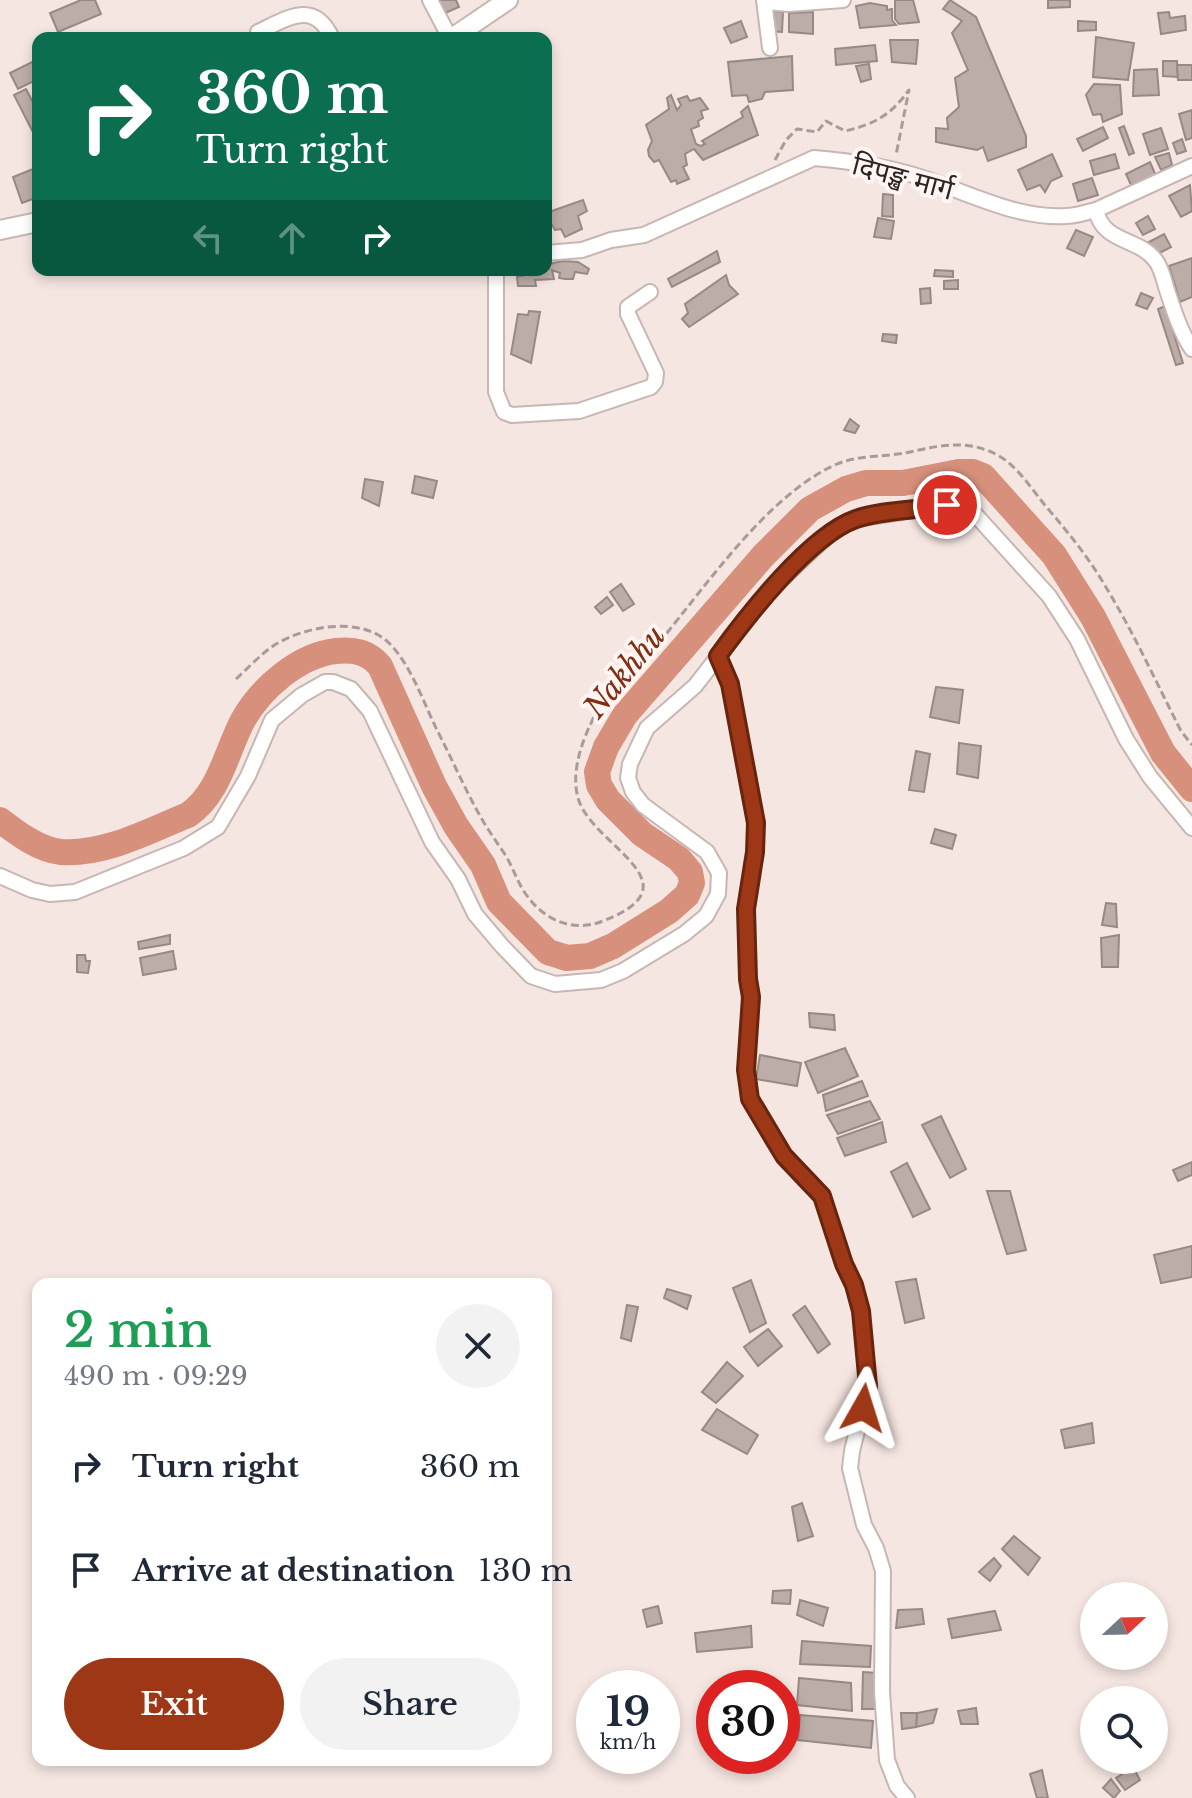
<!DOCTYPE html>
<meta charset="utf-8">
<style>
body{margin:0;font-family:"Libre Baskerville","Noto Sans Devanagari",serif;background:#f2f2f3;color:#1f2937;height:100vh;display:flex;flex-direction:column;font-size:30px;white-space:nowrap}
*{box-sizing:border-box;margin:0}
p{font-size:26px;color:#747a83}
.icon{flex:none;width:44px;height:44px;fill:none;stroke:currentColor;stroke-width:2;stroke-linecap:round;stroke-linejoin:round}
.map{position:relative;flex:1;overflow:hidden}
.details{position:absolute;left:32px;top:1278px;width:520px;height:488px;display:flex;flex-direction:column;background:#fff;border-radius:16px;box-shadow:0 4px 12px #0003}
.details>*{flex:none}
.banner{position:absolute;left:32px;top:32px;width:520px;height:244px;border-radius:16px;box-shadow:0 4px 12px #0003;background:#0b6e4f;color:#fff;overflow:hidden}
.needle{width:52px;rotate:68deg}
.controls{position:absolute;left:1080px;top:1582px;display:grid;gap:16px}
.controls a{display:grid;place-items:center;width:88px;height:88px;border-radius:50%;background:#fff;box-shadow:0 4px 12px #0003;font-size:40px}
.speed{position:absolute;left:576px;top:1670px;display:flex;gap:16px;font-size:40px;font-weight:700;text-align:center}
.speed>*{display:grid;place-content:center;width:104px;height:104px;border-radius:50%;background:#fff;box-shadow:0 4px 12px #0003;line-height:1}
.speed small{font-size:20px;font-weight:400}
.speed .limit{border:12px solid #d22;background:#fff;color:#111}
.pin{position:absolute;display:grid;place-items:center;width:68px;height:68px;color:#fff;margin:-34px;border:4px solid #fff;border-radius:50%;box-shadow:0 2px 8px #0007}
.me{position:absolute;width:88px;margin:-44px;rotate:6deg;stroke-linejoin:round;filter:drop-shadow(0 0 6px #0008)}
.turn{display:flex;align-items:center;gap:28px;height:168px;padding:0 32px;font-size:36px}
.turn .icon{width:104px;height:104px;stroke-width:2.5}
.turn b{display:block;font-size:56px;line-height:68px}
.lanes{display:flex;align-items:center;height:76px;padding:0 32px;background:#0003;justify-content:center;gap:40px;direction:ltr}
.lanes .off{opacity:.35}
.round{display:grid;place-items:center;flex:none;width:84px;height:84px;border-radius:42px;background:#f2f2f3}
.head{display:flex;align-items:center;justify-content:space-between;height:136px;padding:0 32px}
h1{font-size:48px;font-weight:600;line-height:60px;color:#1e9e55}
.action{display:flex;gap:16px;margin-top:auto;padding:16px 32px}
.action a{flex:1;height:92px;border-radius:48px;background:#9e3715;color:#fff;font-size:32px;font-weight:600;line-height:92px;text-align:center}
.action a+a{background:#f2f2f3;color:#1f2937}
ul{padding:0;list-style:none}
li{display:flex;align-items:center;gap:24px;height:104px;padding:0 32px}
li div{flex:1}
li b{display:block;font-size:30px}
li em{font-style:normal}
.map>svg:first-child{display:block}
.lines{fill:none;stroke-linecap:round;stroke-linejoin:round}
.river{stroke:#d6907c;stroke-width:26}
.building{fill:#bcada8;stroke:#978984;stroke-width:2}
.minor-casing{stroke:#c6b7b2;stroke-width:18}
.major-casing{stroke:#c6b7b2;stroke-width:22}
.path{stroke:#a89b98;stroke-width:3;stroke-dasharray:8 4;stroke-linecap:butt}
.minor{stroke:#fff;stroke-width:14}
.major{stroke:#fff;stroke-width:18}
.route-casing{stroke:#67240e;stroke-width:20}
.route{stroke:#9e3715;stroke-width:14}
.labels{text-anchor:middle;stroke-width:8;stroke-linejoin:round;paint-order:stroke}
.street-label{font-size:28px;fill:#2a2423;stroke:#fff5f2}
.water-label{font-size:30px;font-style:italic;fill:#812e14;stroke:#fff5f2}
</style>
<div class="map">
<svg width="1192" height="1798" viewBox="0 0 1192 1798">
<rect width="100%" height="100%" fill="#f6e6e1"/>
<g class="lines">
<!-- river -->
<path class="river" d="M0,820C17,833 39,850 61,852C105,855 148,831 188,815C220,793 226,752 243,720C261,688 299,655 336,651C354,649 368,652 380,666L434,786L456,826L483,865L499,902L548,952L567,958L590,956L613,946L669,911L687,895L692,883L690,872L679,859L642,834L608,800L599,785L597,772L606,747L625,715L763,556L810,509L846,489L866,483H903L959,472H973L983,476L1054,555L1093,617L1163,753L1192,789"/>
</g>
<!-- building -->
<g class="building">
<path d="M81,0H95L101,14L58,32L50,13Z"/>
<path d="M436,0H456L459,7L443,14Z"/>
<path d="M895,0H913L919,22L899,24L895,19Z"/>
<path d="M950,0L976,17L1026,136V147L988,161L983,147L977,150L936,142V128L948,129L947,118L959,107L955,78L968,70L952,33L962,21L943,9Z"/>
<path d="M1048,0H1070V7L1048,8Z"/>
<path d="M870,3L887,6V10L892,9V20L896,25L860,28L856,6Z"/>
<path d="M774,11L783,12L782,32L770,31Z"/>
<path d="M813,12V34L789,32V13Z"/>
<path d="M1169,12L1170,18L1185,16L1186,30L1161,34L1158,13Z"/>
<path d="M741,21L747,37L731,43L724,28Z"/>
<path d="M1078,21L1096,22V30L1078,31Z"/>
<path d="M1096,37L1134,43L1128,80L1093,77Z"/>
<path d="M890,40H918L916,64L892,62Z"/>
<path d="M875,45L877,61L836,65L835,49Z"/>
<path d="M792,56L793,90L765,92L762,99L749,102L747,95L732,96L728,62Z"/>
<path d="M38,59V79L18,89L10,73Z"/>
<path d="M1163,61H1177L1178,77L1163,76Z"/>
<path d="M869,64L871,79L861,82L856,66Z"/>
<path d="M1177,65H1192V80H1178Z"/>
<path d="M1157,69L1159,95L1133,96L1134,70Z"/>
<path d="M1094,84L1120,85L1122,114L1103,122L1101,114L1093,115L1086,95Z"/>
<path d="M26,89L38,112V142L14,95Z"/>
<path d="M671,95L677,110L681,105L678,99L687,96L690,101L700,98L708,109L701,111L703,118L698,121L699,126L691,129L696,144L701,146L705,144L702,141L743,117L741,112L748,106L758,135L703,160L694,149L685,154L687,165L683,167L689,179L677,184L676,180L671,182L659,160L654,162L649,156L648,150L652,141L646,125L669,109L667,98Z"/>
<path d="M1192,110V138L1186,140L1179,114Z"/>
<path d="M1124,126L1134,153L1129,155L1119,128Z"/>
<path d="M1103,127L1108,138L1083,151L1077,139Z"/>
<path d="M1161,128L1168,149L1150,155L1143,134Z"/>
<path d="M1182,139L1186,151L1177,154L1173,143Z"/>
<path d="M1169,153L1172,165L1161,170L1155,157Z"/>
<path d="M1052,154L1062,176L1051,181L1045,192L1040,185L1027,190L1018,170Z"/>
<path d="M1115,154L1119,168L1094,175L1090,161Z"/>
<path d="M1150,162L1156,176L1131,185L1126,174Z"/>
<path d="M38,167V197L22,203L13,177Z"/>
<path d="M1092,178L1098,195L1078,201L1073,184Z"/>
<path d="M1190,185L1192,211L1181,217L1169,196Z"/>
<path d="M883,194L893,195V217L882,216Z"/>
<path d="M583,200L587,211L578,216L582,229L565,237L561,229L555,230L552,225H546V213Z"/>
<path d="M1148,216L1155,229L1143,235L1136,223Z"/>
<path d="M878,218L894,221L891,239L874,237Z"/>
<path d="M1076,230L1093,237L1084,256L1067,248Z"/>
<path d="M1164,234L1171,247L1154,256L1147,243Z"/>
<path d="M717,251L720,262L672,287L668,279Z"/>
<path d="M1192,258V297L1180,302L1169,266Z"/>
<path d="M563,261L578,262L589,269L587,274L575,272L573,279H565L559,278L560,273L552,270L554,279L535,280L536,286H518L517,277L546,270L549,264Z"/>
<path d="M935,270L953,271V277L934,276Z"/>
<path d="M726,275L729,285L738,294L689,327L682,319L688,313L685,304Z"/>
<path d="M958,280V289H944V281Z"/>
<path d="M930,288L931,303L921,304L920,289Z"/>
<path d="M1141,293L1153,298L1147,309L1136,305Z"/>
<path d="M1165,306L1183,363L1176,365L1158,309Z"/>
<path d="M529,311L540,312L531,363L511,354L518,314L528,315Z"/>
<path d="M883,334L897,335L896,343L882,341Z"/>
<path d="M850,419L859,426L855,433L844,430Z"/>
<path d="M415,476L437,481L433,498L412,493Z"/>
<path d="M365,479L383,482L379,506L362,498Z"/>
<path d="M621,584L634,604L623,611L610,592Z"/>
<path d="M607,597L613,605L601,614L595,607Z"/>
<path d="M936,687L963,690L959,723L930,717Z"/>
<path d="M959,743L981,746L978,778L957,774Z"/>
<path d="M916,751L930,754L924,792L909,790Z"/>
<path d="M935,829L956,835L952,849L931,843Z"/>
<path d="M1106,903L1116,904L1117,927L1102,925Z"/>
<path d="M170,935V944L139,949L138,942Z"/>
<path d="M1119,935L1118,967H1102L1101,938Z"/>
<path d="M173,951L176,969L143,975L140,958Z"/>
<path d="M77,955H85L86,961H90L88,973L77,972Z"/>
<path d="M809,1013L834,1015L835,1030L810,1027Z"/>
<path d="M845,1048L858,1076L818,1093L805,1062Z"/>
<path d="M760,1055L801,1063L797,1086L756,1079Z"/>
<path d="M862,1081L868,1096L826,1111L823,1095Z"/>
<path d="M870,1101L880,1119L838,1134L827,1115Z"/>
<path d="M941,1116L966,1169L950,1178L922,1125Z"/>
<path d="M882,1122L886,1142L845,1156L837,1138Z"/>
<path d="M1192,1162V1175L1178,1181L1173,1170Z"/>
<path d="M907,1163L930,1209L913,1217L891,1172Z"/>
<path d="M987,1191H1010L1026,1250L1007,1254Z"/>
<path d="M1192,1246V1277L1161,1283L1154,1255Z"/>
<path d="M916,1279L924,1318L905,1323L896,1282Z"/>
<path d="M751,1280L766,1323L750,1332L733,1288Z"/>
<path d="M667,1289L691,1296L687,1309L664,1298Z"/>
<path d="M627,1305L638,1307L631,1341L621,1338Z"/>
<path d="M805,1306L830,1344L818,1353L793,1315Z"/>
<path d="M768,1329L782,1346L758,1366L744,1347Z"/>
<path d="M727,1362L743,1376L716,1403L702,1392Z"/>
<path d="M717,1409L758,1435L747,1454L702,1430Z"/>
<path d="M1092,1423L1094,1443L1065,1448L1061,1430Z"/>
<path d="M802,1503L813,1536L798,1541L792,1507Z"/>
<path d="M1014,1536L1040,1558L1028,1575L1002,1549Z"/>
<path d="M994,1558L1001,1566L990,1581L979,1572Z"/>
<path d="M791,1590L790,1604L772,1603L773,1591Z"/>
<path d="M800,1600L828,1608L823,1626L797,1615Z"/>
<path d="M658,1606L662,1623L647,1627L643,1610Z"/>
<path d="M922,1609L924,1624L896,1628L898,1610Z"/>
<path d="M995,1611L1001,1630L952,1638L948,1619Z"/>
<path d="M751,1626L752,1647L697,1652L695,1633Z"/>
<path d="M802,1641L871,1646L870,1667L800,1664Z"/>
<path d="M863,1672L877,1673L876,1709H862Z"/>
<path d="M799,1678L851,1683L852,1711L797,1705Z"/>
<path d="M976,1708L978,1724H961L958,1711Z"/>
<path d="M937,1709L933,1723L916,1727L917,1713Z"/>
<path d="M901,1713H917L916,1727L902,1729Z"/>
<path d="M800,1715L873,1721L871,1748L798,1740Z"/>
<path d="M1133,1767L1140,1780L1125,1790L1116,1778Z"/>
<path d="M1042,1770L1048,1798H1037L1030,1774Z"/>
<path d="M1111,1779L1120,1791L1114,1798L1103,1788Z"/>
</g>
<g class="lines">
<!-- minor casing -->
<g class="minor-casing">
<g id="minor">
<path d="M430,0L450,38"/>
<path d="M764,0L770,48"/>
<path d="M765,2L789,4L843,0"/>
<path d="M258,32C290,17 314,0 332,38"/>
<path d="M1096,210L1192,166"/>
<path d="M546,253L582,250L611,240L644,235L814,158C850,161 889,167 923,178C969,193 1017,219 1066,216C1076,216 1086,212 1096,210C1103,244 1139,237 1156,261C1162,269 1164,281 1167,290C1174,311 1180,331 1192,349"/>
<path d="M496,270V392L504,412L512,415L579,411L651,387L655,382L656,373L628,314V307L650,292"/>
<path d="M718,656L730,684L756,823L755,852L746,909L748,979L751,997L746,1070L750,1099L784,1156L822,1196L844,1264L854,1285L861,1311L868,1386L852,1451L850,1468L864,1525L876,1548L883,1571L882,1692L887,1760L897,1786L907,1798"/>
<path d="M0,876L32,890L50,894L75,892L184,848L218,827L248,776L272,720L302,695L325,682H333L351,689L370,711L432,842L458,879L475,914L502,946L531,976L555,984L601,980L623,971L684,934L706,916L718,894L719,873L707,852L643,805L633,792L628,778L630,764L647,728L695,686L770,590L833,531L856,519L964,502L1049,596L1077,639L1126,739L1150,777L1192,828"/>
</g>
</g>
<!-- major casing -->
<g class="major-casing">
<g id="major">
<path d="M452,38L508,0"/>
<path d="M0,230L38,222"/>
</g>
</g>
<!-- path -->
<g class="path">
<path d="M775,160L786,140L797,129L817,132L826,121L845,131C875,124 891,115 909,90L896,155"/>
<path d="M236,679C248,668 260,655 273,646C304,626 362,615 390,644C412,667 424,704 438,732C453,761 466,792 483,821C490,833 498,844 506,856C513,868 517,881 525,893C543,920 573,933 603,921C699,884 595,847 579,801C570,775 581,744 592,721C607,687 639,667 662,639C708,583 770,493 837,464C858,455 887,457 910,452C941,445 970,439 999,456C1017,466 1031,488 1044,504C1066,530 1087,555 1104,584C1133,631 1156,682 1181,731L1192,745"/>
</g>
<!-- minor -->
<use href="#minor" class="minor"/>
<!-- major -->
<use href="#major" class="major"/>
</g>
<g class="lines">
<!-- route casing -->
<g class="route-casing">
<path id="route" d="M863,1408L868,1386L861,1311L854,1285L844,1264L822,1196L784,1156L750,1099L746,1070L751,997L748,979L746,909L755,852L756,823L730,684L718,656C747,616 810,535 856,519C881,510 920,510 947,505"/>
</g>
<!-- route -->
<use href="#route" class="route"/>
</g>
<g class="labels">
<!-- street labels -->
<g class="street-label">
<text transform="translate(903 177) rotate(15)" y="10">दिपङ्ख मार्ग</text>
</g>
<!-- water labels -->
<g class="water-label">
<text transform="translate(625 672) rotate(-51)" y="10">Nakhhu</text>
</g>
</g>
</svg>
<div class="controls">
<a><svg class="needle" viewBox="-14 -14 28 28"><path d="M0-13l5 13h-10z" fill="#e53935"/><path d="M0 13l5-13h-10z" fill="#747a83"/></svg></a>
<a><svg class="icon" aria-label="search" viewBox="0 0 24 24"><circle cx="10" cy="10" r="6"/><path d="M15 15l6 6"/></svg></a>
</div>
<div class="speed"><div>19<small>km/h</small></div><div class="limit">30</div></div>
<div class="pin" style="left:947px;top:505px;background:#d93025"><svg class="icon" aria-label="arrive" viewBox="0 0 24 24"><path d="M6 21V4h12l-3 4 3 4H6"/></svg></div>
<svg class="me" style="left:863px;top:1408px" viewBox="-20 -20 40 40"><path d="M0-17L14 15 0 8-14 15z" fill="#9e3715" stroke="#fff" stroke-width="4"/></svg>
<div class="banner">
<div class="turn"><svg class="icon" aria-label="right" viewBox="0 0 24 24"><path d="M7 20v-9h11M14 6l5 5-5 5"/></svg><div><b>360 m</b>Turn right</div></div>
<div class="lanes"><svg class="icon off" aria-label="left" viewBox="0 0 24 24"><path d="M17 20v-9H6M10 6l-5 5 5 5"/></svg><svg class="icon off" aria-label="ahead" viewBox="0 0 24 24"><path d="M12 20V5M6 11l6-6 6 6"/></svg><svg class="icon" aria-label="right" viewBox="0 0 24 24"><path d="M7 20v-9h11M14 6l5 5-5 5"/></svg></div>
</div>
<section class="details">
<div class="head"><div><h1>2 min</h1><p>490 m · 09:29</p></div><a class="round"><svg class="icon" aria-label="close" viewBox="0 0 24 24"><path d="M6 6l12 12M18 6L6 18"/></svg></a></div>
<ul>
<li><svg class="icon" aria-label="right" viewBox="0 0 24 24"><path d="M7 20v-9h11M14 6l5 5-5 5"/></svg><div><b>Turn right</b></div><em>360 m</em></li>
<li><svg class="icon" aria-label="arrive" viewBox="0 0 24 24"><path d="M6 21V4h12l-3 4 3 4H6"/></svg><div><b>Arrive at destination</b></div><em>130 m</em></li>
</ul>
<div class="action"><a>Exit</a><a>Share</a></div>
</section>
</div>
